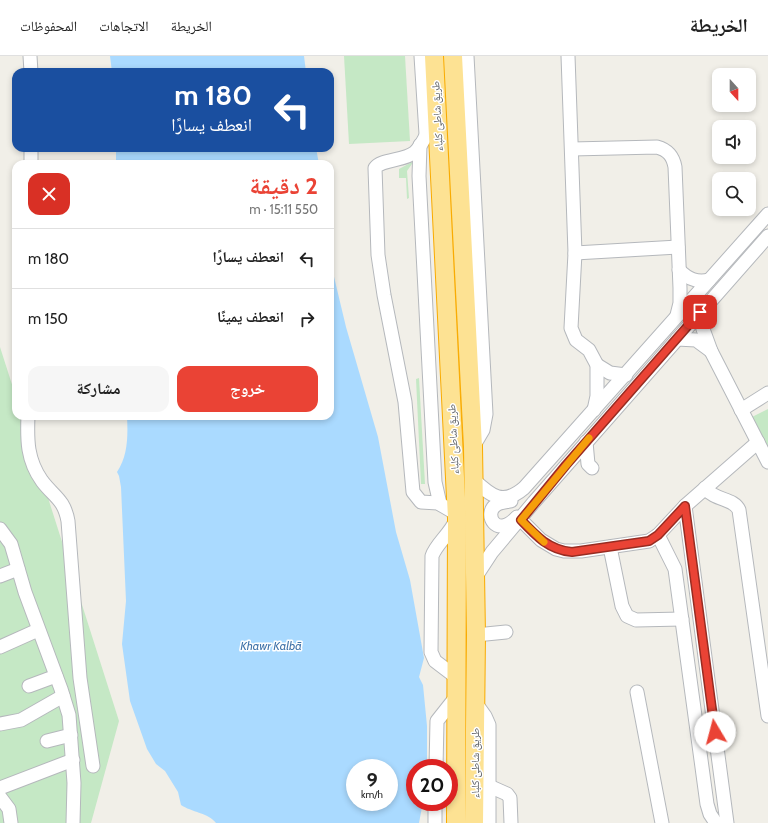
<!DOCTYPE html>
<html lang="ar">
<meta charset="utf-8">
<style>
body{margin:0;font-family:Cabin,"Noto Naskh Arabic",sans-serif;background:#f6f6f6;color:#222;direction:rtl;height:100vh;display:flex;flex-direction:column;font-size:15px;white-space:nowrap}
*{box-sizing:border-box;margin:0}
p{font-size:13px;color:#767676}
.icon{flex:none;width:22px;height:22px;fill:none;stroke:currentColor;stroke-width:2;stroke-linecap:round;stroke-linejoin:round}
.map{position:relative;flex:1;overflow:hidden;direction:ltr}
.drawer{position:absolute;left:12px;top:104px;width:322px;height:260px;display:flex;flex-direction:column;background:#fff;border-radius:12px;box-shadow:0 2px 6px #0003;direction:rtl}
.drawer>*{flex:none}
.banner{position:absolute;left:12px;top:12px;width:322px;height:84px;border-radius:12px;box-shadow:0 2px 6px #0003;direction:rtl;background:#1a4fa0;color:#fff;overflow:hidden}
.needle{width:26px;rotate:159deg}
.tools{position:absolute;left:712px;top:12px;display:grid;gap:8px}
.tools a{display:grid;place-items:center;width:44px;height:44px;border-radius:8px;background:#fff;box-shadow:0 2px 6px #0003;font-size:20px}
.speed{position:absolute;left:346px;top:703px;display:flex;gap:8px;font-size:20px;font-weight:700;text-align:center}
.speed>*{display:grid;place-content:center;width:52px;height:52px;border-radius:50%;background:#fff;box-shadow:0 2px 6px #0003;line-height:1}
.speed small{font-size:10px;font-weight:400}
.speed .limit{border:6px solid #d22;background:#fff;color:#111}
.pin{position:absolute;display:grid;place-items:center;width:34px;height:34px;color:#fff;margin:-17px;border-radius:8px;box-shadow:0 2px 6px #0006}
.me{position:absolute;width:44px;margin:-22px;rotate:352deg;stroke-linejoin:round;filter:drop-shadow(0 0 3px #0008)}
.turn{display:flex;align-items:center;gap:14px;height:84px;padding:0 16px;font-size:18px}
.turn .icon{width:52px;height:52px;stroke-width:2.5}
.turn b{display:block;font-size:28px;line-height:34px}
.round{display:grid;place-items:center;flex:none;width:42px;height:42px;border-radius:12px;background:#f6f6f6}
.head{display:flex;align-items:center;justify-content:space-between;height:68px;padding:0 16px}
h1{font-size:24px;font-weight:700;line-height:30px;color:#ea4335}
.primary-button{display:flex;gap:8px;margin-top:auto;padding:8px 16px}
.primary-button a{flex:1;height:46px;border-radius:12px;background:#ea4335;color:#fff;font-size:16px;font-weight:700;line-height:46px;text-align:center}
.primary-button a+a{background:#f6f6f6;color:#222}
ul{padding:0;list-style:none}
li{display:flex;align-items:center;gap:12px;height:60px;padding:0 16px;border-top:1px solid #e0e0e0}
li div{flex:1}
li b{display:block;font-size:15px}
li em{font-style:normal}
header{display:flex;align-items:center;gap:24px;box-sizing:border-box;height:56px;padding:0 20px;background:#fff;border-bottom:1px solid #e0e0e0}
header strong{font-size:19px}
nav{display:flex;gap:22px;margin-inline-start:auto;font-size:14px}
.map>svg:first-child{display:block}
.green{fill:#c5e8c5}
.water{fill:#aadaff;fill-rule:evenodd}
.lines{fill:none;stroke-linecap:round;stroke-linejoin:round}
.minor-casing{stroke:#b5b8bc;stroke-width:15}
.highway-casing{stroke:#f9ab00;stroke-width:20}
.minor{stroke:#fff;stroke-width:13}
.highway{stroke:#fde293;stroke-width:18}
.route-casing{stroke:#982c22;stroke-width:10}
.route{stroke:#ea4335;stroke-width:7}
.slow{stroke:#f59e0b;stroke-width:7}
.labels{text-anchor:middle;stroke-width:3;stroke-linejoin:round;paint-order:stroke}
.street-label{font-size:11px;fill:#5f6368;stroke:#fff}
.water-label{font-size:12px;font-style:italic;fill:#4174aa;stroke:#fff}
</style>
<header>
<strong>الخريطة</strong>
<nav><a>الخريطة</a><a>الاتجاهات</a><a>المحفوظات</a></nav>
</header>
<div class="map">
<svg width="768" height="767" viewBox="0 0 768 767">
<rect width="100%" height="100%" fill="#f1efe8"/>
<!-- green -->
<g class="green">
<path d="M344,0H405L410,85L349,88Z"/>
<path d="M414,105L407,115L409,142L407,143L406,122H399V113Z"/>
<path d="M0,291L16,341V360H22L119,665L91,767H0Z"/>
<path d="M419,322L425,428H421L416,323Z"/>
<path d="M768,353V391L752,361Z"/>
</g>
<!-- water -->
<g class="water">
<path d="M110,0H304L306,16H112Z"/>
<path d="M116,92H316L319,108H116Z"/>
<path d="M330,204L346,271L378,381L396,476L410,524L424,602L419,621L423,629L427,670V712H415V746H423L419,767H216C209,757 191,756 181,749L178,736L165,715L156,708L147,693L130,645L122,588L126,545L121,431L119,420L117,416C128,400 128,380 127,360H330ZM355,712H389V746H355Z"/>
</g>
<g class="lines">
<!-- minor casing -->
<g class="minor-casing">
<g id="minor">
<path d="M30,0L31,16"/>
<path d="M421,0L426,78"/>
<path d="M467,0L486,358L483,374L473,391"/>
<path d="M568,0L575,197L571,272L576,284L589,294L597,309V340L594,354"/>
<path d="M437,57C431,68 424,88 415,96C405,105 381,103 375,112L378,199L384,239L405,346L413,436L421,446L438,447L457,458"/>
<path d="M420,89L419,120L435,426L440,448"/>
<path d="M31,92V108"/>
<path d="M572,93L657,91C668,94 673,100 675,111L680,232V247L677,259"/>
<path d="M575,197L678,191"/>
<path d="M679,214C688,223 697,227 709,224"/>
<path d="M700,256L703,273L711,295L768,406"/>
<path d="M677,283L696,284L711,295"/>
<path d="M597,309L610,317L626,319"/>
<path d="M741,354L768,337"/>
<path d="M28,360C27,384 27,404 42,425C54,441 64,443 68,465L80,622L93,710"/>
<path d="M586,386L588,408L592,412"/>
<path d="M474,424C491,440 503,450 524,432L768,158"/>
<path d="M705,432C715,445 734,442 739,454L768,660"/>
<path d="M511,445C506,446 500,446 496,449C483,457 496,484 517,461"/>
<path d="M685,450L727,767"/>
<path d="M456,464C450,478 436,488 432,500L431,596L435,605L456,621"/>
<path d="M521,464L541,484L556,493L564,495H581L649,485L658,479L685,450L758,386"/>
<path d="M0,473L11,488L25,536L61,633L69,659L74,727L73,767"/>
<path d="M658,479L675,513L707,748L710,758L716,767"/>
<path d="M610,491L622,550L627,560L636,564L682,563"/>
<path d="M0,520L18,513"/>
<path d="M475,522L492,496L534,446L768,180"/>
<path d="M476,579L506,576"/>
<path d="M0,591L38,574"/>
<path d="M29,630L56,620"/>
<path d="M637,636L662,767"/>
<path d="M475,646L485,660L489,669V767"/>
<path d="M0,668L21,664L63,640"/>
<path d="M47,685L71,679"/>
<path d="M436,712L437,665L456,641"/>
<path d="M489,730L507,738L510,742L511,767"/>
<path d="M0,732L73,704"/>
<path d="M0,741L9,753L11,767"/>
<path d="M435,746V767"/>
</g>
</g>
<!-- highway casing -->
<g class="highway-casing">
<g id="highway">
<path d="M434,0L457,462L456,767"/>
<path d="M453,0L473,391L476,579L474,767"/>
</g>
</g>
<!-- minor -->
<use href="#minor" class="minor"/>
<!-- highway -->
<use href="#highway" class="highway"/>
</g>
<g class="lines">
<!-- route casing -->
<g class="route-casing">
<path id="route" d="M700,256L566,409L521,464C536,480 549,494 572,496L649,485L658,479L685,450L715,676"/>
</g>
<!-- route -->
<use href="#route" class="route"/>
<!-- slow -->
<path class="slow" d="M544,486L521,464L589,382"/>
</g>
<g class="labels">
<!-- street labels -->
<g class="street-label">
<text transform="translate(437 60) rotate(-93)" y="4">طريق شاطئ كلباء</text>
<text transform="translate(453 383) rotate(-93)" y="4">طريق شاطئ كلباء</text>
<text transform="translate(475 707) rotate(-90)" y="4">طريق شاطئ كلباء</text>
</g>
<!-- water labels -->
<g class="water-label">
<text x="271" y="594">Khawr Kalbā</text>
</g>
</g>
</svg>
<div class="tools">
<a><svg class="needle" viewBox="-14 -14 28 28"><path d="M0-13l5 13h-10z" fill="#e53935"/><path d="M0 13l5-13h-10z" fill="#767676"/></svg></a>
<a><svg class="icon" aria-label="sound" viewBox="0 0 24 24"><path d="M4 9h4l5-4v14l-5-4H4zM17 9q2 3 0 6"/></svg></a>
<a><svg class="icon" aria-label="search" viewBox="0 0 24 24"><circle cx="10" cy="10" r="6"/><path d="M15 15l6 6"/></svg></a>
</div>
<div class="speed"><div>9<small>km/h</small></div><div class="limit">20</div></div>
<div class="pin" style="left:700px;top:256px;background:#d93025"><svg class="icon" aria-label="arrive" viewBox="0 0 24 24"><path d="M6 21V4h12l-3 4 3 4H6"/></svg></div>
<svg class="me" style="left:715px;top:676px" viewBox="-20 -20 40 40"><circle r="19" fill="#fff"/><path d="M0-13L10 11 0 6-10 11z" fill="#ea4335"/></svg>
<div class="banner">
<div class="turn"><svg class="icon" aria-label="left" viewBox="0 0 24 24"><path d="M17 20v-9H6M10 6l-5 5 5 5"/></svg><div><b>180 m</b>انعطف يسارًا</div></div>
</div>
<section class="drawer">
<div class="head"><div><h1>2 دقيقة</h1><p>550 m · 15:11</p></div><a class="round" style="background:#d93025;color:#fff"><svg class="icon" aria-label="close" viewBox="0 0 24 24"><path d="M6 6l12 12M18 6L6 18"/></svg></a></div>
<ul>
<li><svg class="icon" aria-label="left" viewBox="0 0 24 24"><path d="M17 20v-9H6M10 6l-5 5 5 5"/></svg><div><b>انعطف يسارًا</b></div><em>180 m</em></li>
<li><svg class="icon" aria-label="right" viewBox="0 0 24 24"><path d="M7 20v-9h11M14 6l5 5-5 5"/></svg><div><b>انعطف يمينًا</b></div><em>150 m</em></li>
</ul>
<div class="primary-button"><a>خروج</a><a>مشاركة</a></div>
</section>
</div>
